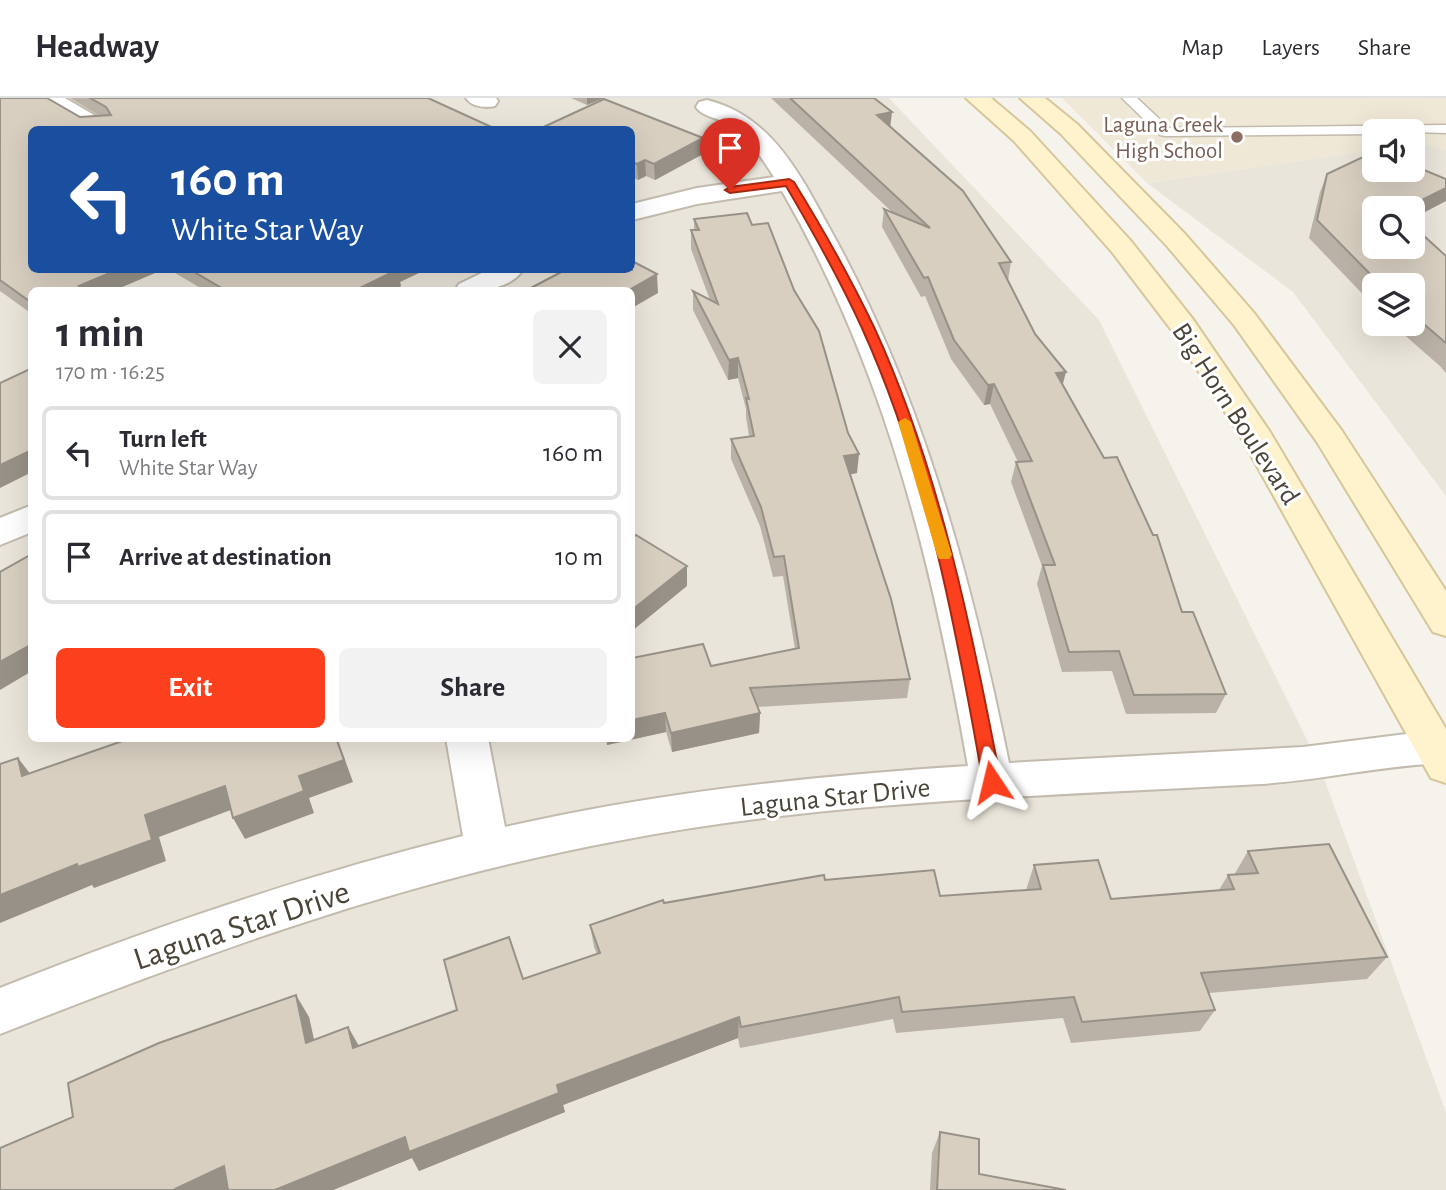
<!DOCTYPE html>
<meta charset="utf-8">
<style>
body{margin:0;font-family:"Alegreya Sans",sans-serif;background:#f2f2f3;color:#2b2b33;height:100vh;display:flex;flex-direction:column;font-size:26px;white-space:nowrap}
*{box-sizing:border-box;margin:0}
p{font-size:23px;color:#7c7c81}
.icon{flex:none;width:38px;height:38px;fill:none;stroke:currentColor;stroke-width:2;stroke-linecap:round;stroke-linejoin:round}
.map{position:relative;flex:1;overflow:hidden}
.sheet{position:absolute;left:28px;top:189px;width:607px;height:455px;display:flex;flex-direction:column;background:#fff;border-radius:10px;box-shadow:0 7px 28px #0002}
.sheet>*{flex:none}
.guide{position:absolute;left:28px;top:28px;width:607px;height:147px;border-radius:10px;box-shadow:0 7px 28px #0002;background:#1a4fa0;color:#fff;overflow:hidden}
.controls{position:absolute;left:1362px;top:21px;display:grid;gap:14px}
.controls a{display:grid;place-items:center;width:63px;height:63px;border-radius:10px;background:#fff;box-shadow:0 7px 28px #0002;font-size:35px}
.pin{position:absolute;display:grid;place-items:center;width:60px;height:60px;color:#fff;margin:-72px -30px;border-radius:50% 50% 50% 0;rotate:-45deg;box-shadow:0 0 7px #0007}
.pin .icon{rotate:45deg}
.me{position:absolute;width:77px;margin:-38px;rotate:350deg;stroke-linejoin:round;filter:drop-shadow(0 0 5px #0008)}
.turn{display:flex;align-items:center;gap:24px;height:147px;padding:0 28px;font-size:32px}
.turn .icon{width:91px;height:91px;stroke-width:2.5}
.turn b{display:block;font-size:49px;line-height:60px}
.round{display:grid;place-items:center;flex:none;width:74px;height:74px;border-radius:10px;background:#f2f2f3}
.headline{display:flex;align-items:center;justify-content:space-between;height:119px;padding:0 28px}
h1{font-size:42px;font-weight:700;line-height:52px}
.primary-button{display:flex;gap:14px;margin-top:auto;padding:14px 28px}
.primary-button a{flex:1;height:80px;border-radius:10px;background:#fc3f1d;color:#fff;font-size:28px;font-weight:700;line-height:80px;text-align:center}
.primary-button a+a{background:#f2f2f3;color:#2b2b33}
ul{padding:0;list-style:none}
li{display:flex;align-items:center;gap:21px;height:94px;margin:0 14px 10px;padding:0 14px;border:4px solid #e1e1e2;border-radius:10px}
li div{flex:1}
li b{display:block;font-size:26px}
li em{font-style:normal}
header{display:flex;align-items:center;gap:42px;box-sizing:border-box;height:98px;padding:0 35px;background:#fff;border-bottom:2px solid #e1e1e2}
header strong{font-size:33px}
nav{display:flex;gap:38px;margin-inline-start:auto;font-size:24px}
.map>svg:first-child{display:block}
.residential{fill:#eae5da;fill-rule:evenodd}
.education{fill:#efe8d6}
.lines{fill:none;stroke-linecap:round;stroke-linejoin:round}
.lane-casing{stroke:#c2bbae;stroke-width:3}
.street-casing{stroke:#c2bbae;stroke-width:4}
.secondary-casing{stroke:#d6c79b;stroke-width:4}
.lane{fill:#fff;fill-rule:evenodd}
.street{fill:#fff;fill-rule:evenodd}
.secondary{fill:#fff3cd;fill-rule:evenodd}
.wall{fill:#bab2a6}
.shaded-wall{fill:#979187}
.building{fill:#d8cfc1;stroke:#979187;stroke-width:2}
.route{fill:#fc3f1d;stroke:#a42913;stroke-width:2}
.slow{fill:#f59e0b}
.education-dot{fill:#8d6e63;stroke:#fff;stroke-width:2.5}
.labels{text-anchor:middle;stroke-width:6;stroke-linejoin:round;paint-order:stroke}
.far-education-label{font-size:23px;fill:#785e54;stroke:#fff;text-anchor:end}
.street-label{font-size:28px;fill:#4b4439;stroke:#fff}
.near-street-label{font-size:33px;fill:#4b4439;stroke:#fff}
</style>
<header>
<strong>Headway</strong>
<nav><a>Map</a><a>Layers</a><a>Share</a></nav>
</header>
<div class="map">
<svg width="1446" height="1092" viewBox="0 0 1446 1092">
<rect width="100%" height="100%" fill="#f6f3ec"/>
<!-- residential -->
<g class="residential">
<path d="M0,0H889L1099,222L1318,664L1446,1014V1092H0ZM32,32H632V172H32ZM32,192H632V640H32Z"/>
<path d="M1422,45L1446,52V398L1293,194L1147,85L1374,52V72H1412V46ZM1374,110H1412V149H1374ZM1374,187H1412V226H1374Z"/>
</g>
<!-- education -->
<path class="education" d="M1062,0H1446V52L1422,45L1412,46V33H1374V52L1147,85Z"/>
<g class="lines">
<!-- lane casing -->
<g class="lane-casing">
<path id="lane" d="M1122,0H1137L1169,30L1446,27V35L1374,33V36L1165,38L1160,37Z"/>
</g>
<!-- street casing -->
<g class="street-casing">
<g id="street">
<path d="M38,0H65L111,27L114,32H86L41,5Z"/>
<path d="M466,0H496L498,3L495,8C485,10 472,9 466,0Z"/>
<path d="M707,2C772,18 800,77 830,131C923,298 971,479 1009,665L1303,649L1446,631V665C1384,667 1323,682 1261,686C1046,698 829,702 617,743C401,783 203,856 0,936V890C151,830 305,777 463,738L446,640H488L505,729C657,694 812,678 968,668C932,465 886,273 782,93L697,106L632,122V106L697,90L774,79C762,60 749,40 730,27C720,20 702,19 696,9L699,4Z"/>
<path d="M488,172H523C508,193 477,194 455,192L459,186Z"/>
<path d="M32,407V434L0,447V420Z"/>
</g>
</g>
<!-- secondary casing -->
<g class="secondary-casing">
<g id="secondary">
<path d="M966,0H991L1030,33L1130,142L1192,220L1270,334L1446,631V685L1431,680L1238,334L1170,230L1112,154L1014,43Z"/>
<path d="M1020,0H1045L1077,26L1185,136L1254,215L1342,333L1446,493V538L1433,534L1317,344L1234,227L1167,148L1061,36Z"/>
</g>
</g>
<!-- lane -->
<use href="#lane" class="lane"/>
<!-- street -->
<use href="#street" class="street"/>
<!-- secondary -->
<use href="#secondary" class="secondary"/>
</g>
<!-- wall -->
<g class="wall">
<path d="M0,0L80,19L100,18L70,0H428L32,32V172H162L115,192H32V216L0,193Z"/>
<path d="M571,0H604L587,7Z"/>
<path d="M771,0H874L890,29L1011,164L1008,183L1226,596L1216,615L1126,616L1112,573L1062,574L1037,486L1042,468L1011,384L1016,364H1018L990,306L984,307L951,261L925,198L921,199L882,129L884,111L892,114Z"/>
<path d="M632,32L703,56L655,82L646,78L638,82L632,79Z"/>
<path d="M1327,76L1446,103L1374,110L1446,158V275L1441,269L1392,226H1412V187H1374V208L1309,140L1320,94Z"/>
<path d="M694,121L857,375L851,376L910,581L907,600L757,609L760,615L759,635L672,654L666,634L607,647L606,640H632L711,568L795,551L783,478L773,479L760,428L731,361V341L749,338L746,319V311L738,280L728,282L693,212V193L710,202L691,151V132H694Z"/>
<path d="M170,172H425L400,184L401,188L393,192H204Z"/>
<path d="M1248,753L1387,859L1367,881L1209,895L1215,912L1200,933L1071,945L1063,920L896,935L893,921L740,950L738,940L563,1007L565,1014L419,1073L412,1060L333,1092H0L309,919L314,942L348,929L359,948L457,912L523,881L597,856L594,849L590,827L664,805L825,782L940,798L1026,792L1034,767L1111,801L1219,792L1228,777H1234Z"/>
<path d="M940,1034L979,1076L1066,1092H930L932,1055Z"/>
</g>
<!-- shaded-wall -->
<g class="shaded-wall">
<path d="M587,0H604L587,7Z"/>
<path d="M892,14L890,31L877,17Z"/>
<path d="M703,40V56L655,82L654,66Z"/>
<path d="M645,62L646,78L638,82L637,66Z"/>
<path d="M1446,90V103L1412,121V110H1406Z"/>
<path d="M117,172H162L115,192H81L79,188Z"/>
<path d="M393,172H425L400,184L401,188L393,192H356Z"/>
<path d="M657,176L658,195L632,210V192H629Z"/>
<path d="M738,260V280L728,282L729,262Z"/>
<path d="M1066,274L1061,293L1056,275Z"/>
<path d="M994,286L990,306L984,307L988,287Z"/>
<path d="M32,352V374L0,390V367Z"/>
<path d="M859,356L857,375L843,378L844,358Z"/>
<path d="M687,468V488L632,533V512Z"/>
<path d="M32,546V573L0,592V564Z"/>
<path d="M665,615L666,634L607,647V640H632V622Z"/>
<path d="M760,615L759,635L672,654L671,635Z"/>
<path d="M336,640H337L353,684L309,700L314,715L245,741L233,720L299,678Z"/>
<path d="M18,660L35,682L22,678Z"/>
<path d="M225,688L236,710L159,739L166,763L94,790L92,787L0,825V797L145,717Z"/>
<path d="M296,897L309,919L319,965L306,945Z"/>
<path d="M739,919L738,940L563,1007L565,1014L419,1073L412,1060L333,1092H275L405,1039L557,987Z"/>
<path d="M348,929L360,950H353Z"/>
<path d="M224,1068L229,1092H173Z"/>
</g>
<!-- building -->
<g class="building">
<path d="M0,0H47L80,19L111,17L106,9L90,0H428L498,32H32V172H117L79,188L85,192H32V205L0,182Z"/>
<path d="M790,0H874L892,14L877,17L963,93L1011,164L999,165L1035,236L1066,274L1056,275L1104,360L1117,359L1153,437H1157L1182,514H1193L1226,596L1134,597L1119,553L1069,554L1043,467H1055L1016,364L1032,363L994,286L988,287L954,242L928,179L924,180L884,111L930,130Z"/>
<path d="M604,1L703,40L654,66L645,62L637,66L632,64V32H537Z"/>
<path d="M1365,58L1374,62V72H1412V67L1446,81V90L1406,110H1374V149H1412V127L1446,158V245L1412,216V187H1381L1317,122L1327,76Z"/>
<path d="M747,115L752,127L768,125L794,192L819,233L848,335L859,356L844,358L891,501L910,581L750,590L760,615L671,635L665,615L632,622V560L703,546L711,568L799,550L784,458L774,459L761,409L731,341L754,338L746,300L749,301L738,260L729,262L693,193L718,206L691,132H699L694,121Z"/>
<path d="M632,163L657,176L629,192H527L565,172H632Z"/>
<path d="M191,172H397L356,192H225Z"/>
<path d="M32,270V352L0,367V285Z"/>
<path d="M636,437L687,468L632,512V440Z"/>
<path d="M32,456V546L0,564V474Z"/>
<path d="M131,640H336L344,662L299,678L304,693L233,720L225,688L145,717L152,742L78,769L77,766L0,797V666L18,660L22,678Z"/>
<path d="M1329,746L1387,859L1201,875L1215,912L1082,924L1074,899L902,914L899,899L741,929L739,919L557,987L559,995L409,1054L405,1039L275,1092H228L224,1068L173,1092H0V1050L73,1019L68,985L159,945L296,897L306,945L348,929L353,950L457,912L444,862L509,839L523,881L600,855L590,827L663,802L664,805L824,777L825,782L934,772L940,798L1041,791L1034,767L1098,762L1111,801L1234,791L1228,777L1258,775L1248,753Z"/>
<path d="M940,1034L979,1041V1076L1066,1092H937Z"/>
</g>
<!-- route -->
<path class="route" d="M789,81L794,84C823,131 850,179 874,229C940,372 971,530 1001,684L998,690L992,692L986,690L983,684C956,530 927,372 861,228C839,180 813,134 786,88L730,95L725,92L730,89Z"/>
<!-- slow -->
<path class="slow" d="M905,320L911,324L952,457L949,461H939L937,457L898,324Z"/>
<!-- markers -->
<circle class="education-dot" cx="1237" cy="39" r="7"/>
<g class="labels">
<!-- far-education labels -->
<g class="far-education-label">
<text x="1223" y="34">Laguna Creek<tspan x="1223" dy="26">High School</tspan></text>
</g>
<!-- street labels -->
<g class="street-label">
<text transform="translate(1237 315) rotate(57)" y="10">Big Horn Boulevard</text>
<text transform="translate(835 698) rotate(-6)" y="10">Laguna Star Drive</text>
</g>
<!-- near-street labels -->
<g class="near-street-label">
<text transform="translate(241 826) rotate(-18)" y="12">Laguna Star Drive</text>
</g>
</g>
</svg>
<div class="controls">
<a><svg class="icon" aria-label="sound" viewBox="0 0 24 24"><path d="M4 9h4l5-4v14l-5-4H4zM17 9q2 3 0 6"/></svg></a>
<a><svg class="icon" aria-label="search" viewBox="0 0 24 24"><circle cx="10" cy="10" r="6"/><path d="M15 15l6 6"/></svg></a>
<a><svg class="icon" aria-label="layers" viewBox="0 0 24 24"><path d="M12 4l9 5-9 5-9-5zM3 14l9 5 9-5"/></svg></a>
</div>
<div class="pin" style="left:730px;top:92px;background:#d93025"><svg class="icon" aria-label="arrive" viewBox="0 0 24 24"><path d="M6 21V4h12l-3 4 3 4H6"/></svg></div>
<svg class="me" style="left:992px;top:684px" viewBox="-20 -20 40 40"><path d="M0-17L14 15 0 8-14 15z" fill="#fc3f1d" stroke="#fff" stroke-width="4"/></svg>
<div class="guide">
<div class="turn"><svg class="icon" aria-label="left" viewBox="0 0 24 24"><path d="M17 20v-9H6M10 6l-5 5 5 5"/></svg><div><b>160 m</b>White Star Way</div></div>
</div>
<section class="sheet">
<div class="headline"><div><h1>1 min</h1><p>170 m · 16:25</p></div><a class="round"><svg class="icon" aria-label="close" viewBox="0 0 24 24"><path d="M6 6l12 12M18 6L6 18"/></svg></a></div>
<ul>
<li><svg class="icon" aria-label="left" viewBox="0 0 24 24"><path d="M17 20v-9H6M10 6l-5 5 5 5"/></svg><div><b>Turn left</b><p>White Star Way</p></div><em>160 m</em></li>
<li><svg class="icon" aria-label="arrive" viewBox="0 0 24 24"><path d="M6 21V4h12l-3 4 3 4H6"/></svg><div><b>Arrive at destination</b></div><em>10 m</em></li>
</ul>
<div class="primary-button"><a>Exit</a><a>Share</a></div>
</section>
</div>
